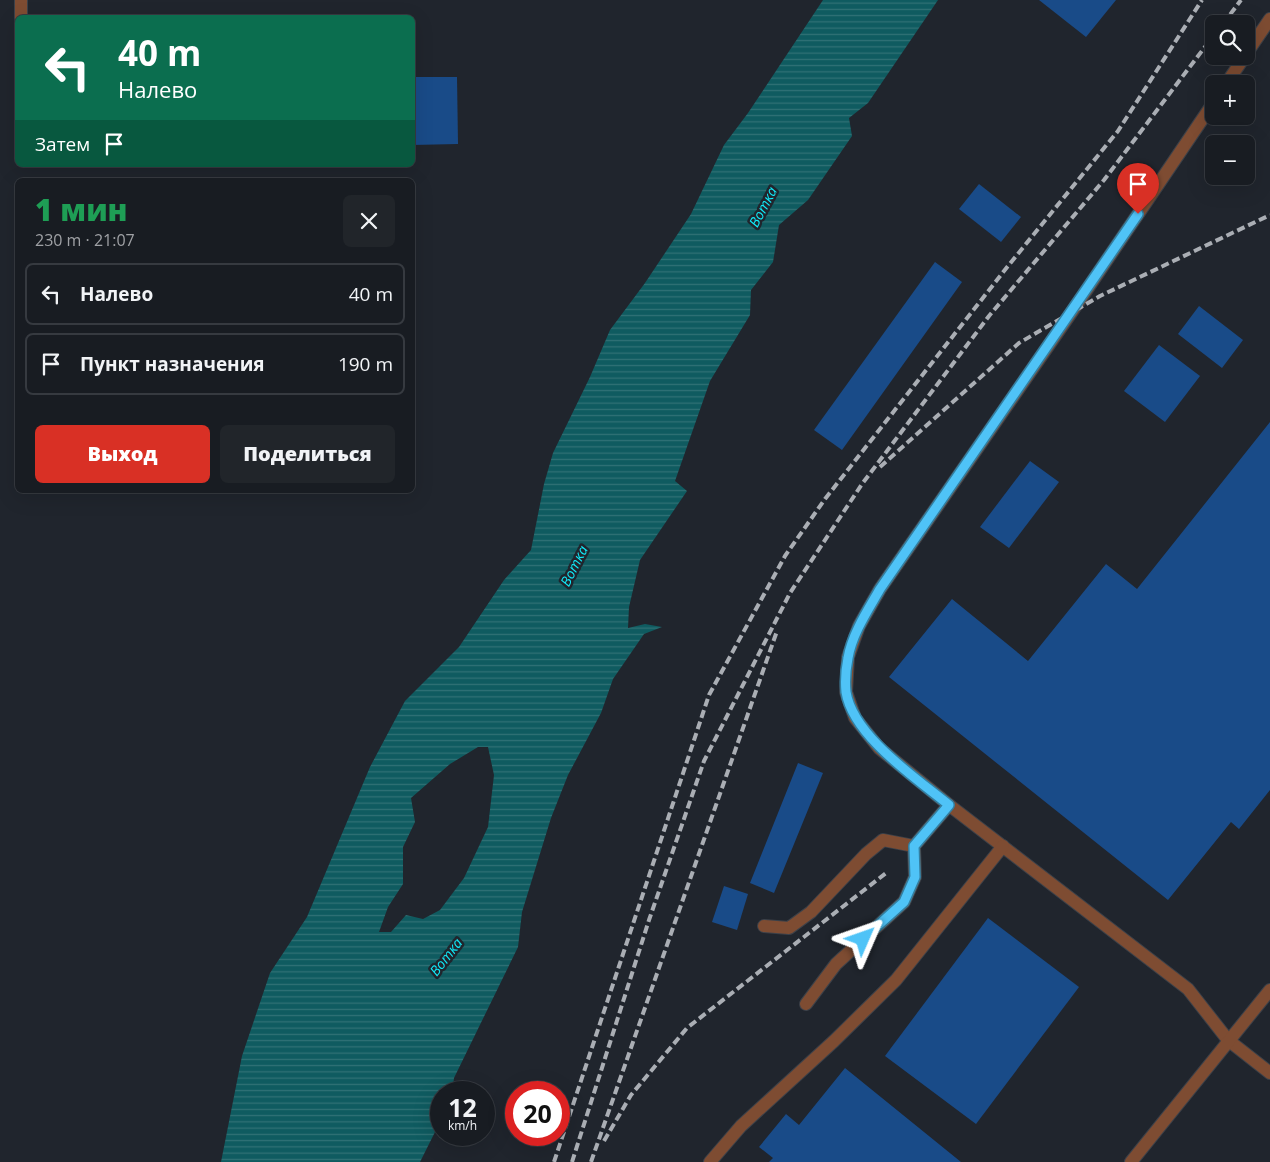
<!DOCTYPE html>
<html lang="ru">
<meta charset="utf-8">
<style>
body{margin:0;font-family:"Open Sans",sans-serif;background:#21252a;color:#f1f3f6;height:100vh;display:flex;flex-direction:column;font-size:19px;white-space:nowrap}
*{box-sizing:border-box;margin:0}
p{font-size:16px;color:#9fa1a5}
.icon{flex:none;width:28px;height:28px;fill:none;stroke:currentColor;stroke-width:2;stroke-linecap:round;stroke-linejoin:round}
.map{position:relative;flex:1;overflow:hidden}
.panel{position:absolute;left:15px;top:178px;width:400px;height:315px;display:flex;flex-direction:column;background:#181c22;border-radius:8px;box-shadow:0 5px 20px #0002,0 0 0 1px #363a40}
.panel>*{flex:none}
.top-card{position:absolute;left:15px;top:15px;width:400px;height:152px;border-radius:8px;box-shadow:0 5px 20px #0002,0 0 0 1px #363a40;background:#0b6e4f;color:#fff;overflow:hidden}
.buttons{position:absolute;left:1205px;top:15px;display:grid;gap:10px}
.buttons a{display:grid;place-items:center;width:50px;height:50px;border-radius:8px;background:#181c22;box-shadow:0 5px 20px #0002,0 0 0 1px #363a40;font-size:25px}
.speed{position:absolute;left:430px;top:1081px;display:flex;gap:10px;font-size:25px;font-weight:700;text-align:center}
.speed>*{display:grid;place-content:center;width:65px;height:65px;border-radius:50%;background:#181c22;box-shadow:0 5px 20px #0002,0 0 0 1px #363a40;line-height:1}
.speed small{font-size:12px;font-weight:400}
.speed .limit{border:8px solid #d22;background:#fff;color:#111}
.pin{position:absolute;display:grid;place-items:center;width:42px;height:42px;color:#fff;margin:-51px -21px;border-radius:50% 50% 50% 0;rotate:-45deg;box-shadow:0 0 5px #0007}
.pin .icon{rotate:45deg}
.me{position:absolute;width:55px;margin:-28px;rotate:47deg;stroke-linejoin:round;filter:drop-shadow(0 0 4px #0008)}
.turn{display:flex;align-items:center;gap:18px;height:105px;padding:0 20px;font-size:22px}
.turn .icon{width:65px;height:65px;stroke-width:2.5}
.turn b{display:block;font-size:35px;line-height:42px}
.then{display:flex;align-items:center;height:48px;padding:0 20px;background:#0003;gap:10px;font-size:19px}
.round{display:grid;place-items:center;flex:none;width:52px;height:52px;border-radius:8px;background:#21252a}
.overview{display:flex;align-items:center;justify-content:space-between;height:85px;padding:0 20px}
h1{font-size:30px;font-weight:800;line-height:38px;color:#1e9e55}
.action{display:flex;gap:10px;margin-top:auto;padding:10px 20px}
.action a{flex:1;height:58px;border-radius:8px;background:#d93025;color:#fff;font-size:20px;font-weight:800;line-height:58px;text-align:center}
.action a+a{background:#21252a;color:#f1f3f6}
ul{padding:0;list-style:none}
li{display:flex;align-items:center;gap:15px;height:62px;margin:0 10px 8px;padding:0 10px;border:2px solid #363a40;border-radius:8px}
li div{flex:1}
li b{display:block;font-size:19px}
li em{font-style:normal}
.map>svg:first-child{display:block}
.water{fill:url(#water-rules);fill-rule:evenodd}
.building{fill:#194b88}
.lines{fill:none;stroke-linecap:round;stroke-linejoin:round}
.service-casing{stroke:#3c4149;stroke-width:14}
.minor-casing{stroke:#3c4149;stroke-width:14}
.service{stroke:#7e4c32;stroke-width:12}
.minor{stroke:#7e4c32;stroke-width:12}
.rail{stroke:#aaaeb4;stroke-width:4;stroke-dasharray:8 4;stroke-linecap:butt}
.route-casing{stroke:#337fa1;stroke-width:12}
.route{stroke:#4fc3f7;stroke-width:9}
.labels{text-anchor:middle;stroke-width:5;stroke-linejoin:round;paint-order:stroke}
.water-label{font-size:14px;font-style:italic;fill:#10ebf9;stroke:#20252d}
</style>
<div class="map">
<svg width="1270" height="1162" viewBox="0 0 1270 1162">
<defs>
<pattern id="water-rules" width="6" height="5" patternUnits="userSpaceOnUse" patternTransform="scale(1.25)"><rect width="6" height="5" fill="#0f5b60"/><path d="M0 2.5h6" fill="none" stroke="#317276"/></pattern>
</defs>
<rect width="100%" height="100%" fill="#20252d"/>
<!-- water -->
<path class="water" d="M823,0H938L868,103L849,118L852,136L808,200L779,225L773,262L751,290L750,315L710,381L675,481L687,491L640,560L629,607L628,628L645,624L662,627L644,634L613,679L601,713L568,775L551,818L522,912L518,947L454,1078L452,1092H441V1120L420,1162H221L242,1056L270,973L307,917L370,767L405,701L459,647L504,580L531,550L544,484L553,453L590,377L610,330L645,283L691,214L724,145L748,113ZM478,747H488L494,775L488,827L464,878L440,910L423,919L406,915L391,932H379L388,907L403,884V847L415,822L411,798L450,764Z"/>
<!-- building -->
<g class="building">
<path d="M1039,0H1116L1086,37Z"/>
<path d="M412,77H457L458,144L412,145Z"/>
<path d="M979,184L1021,217L1001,242L959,209Z"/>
<path d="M935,262L962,282L842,450L814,430Z"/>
<path d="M1199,306L1243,340L1222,368L1178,334Z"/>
<path d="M1159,345L1200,376L1165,422L1124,391Z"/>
<path d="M1270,422V790L1239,829L1231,822L1168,900L889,677L952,599L1028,661L1106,564L1137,589Z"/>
<path d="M1030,461L1059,482L1009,548L980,527Z"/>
<path d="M798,763L823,773L774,893L750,883Z"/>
<path d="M724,886L748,894L737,930L712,922Z"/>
<path d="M988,918L1079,987L976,1124L885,1056Z"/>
<path d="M845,1068L961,1162H769L773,1158L759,1147L786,1114L799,1125Z"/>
</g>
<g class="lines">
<!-- service casing -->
<g class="service-casing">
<g id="service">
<path d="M1246,54L1270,19"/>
<path d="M1226,84L1245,56"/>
<path d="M1214,102L1073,310L880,589L859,626L848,657L846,692L855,718L879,748L949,805L1188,989L1228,1040L1270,1073"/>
<path d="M764,926L789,928L811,912L866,854L883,840L914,846"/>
<path d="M806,1004L836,964L904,902L915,877L914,846L949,805"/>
<path d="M710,1162L741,1126L834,1041L896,980L1003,846"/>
<path d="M1131,1162L1270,990"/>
</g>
</g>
<!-- minor casing -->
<g class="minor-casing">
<path id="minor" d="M21,0V18"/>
</g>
<!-- service -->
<use href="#service" class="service"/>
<!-- minor -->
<use href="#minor" class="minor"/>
<!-- rail -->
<g class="rail">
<path d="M1223,24L1241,0"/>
<path d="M880,467L1019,343L1100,296L1270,215"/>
<path d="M604,1141L631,1095L687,1028L886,873"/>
<path d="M554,1162L709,695L785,556L825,499L1008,266L1118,131L1202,0"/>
<path d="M572,1162L649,920L704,761L790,593L862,484L989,316L1104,180L1214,35"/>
<path d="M591,1162L777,631"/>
</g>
</g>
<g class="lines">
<!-- route casing -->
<g class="route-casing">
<path id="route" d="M863,939L904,902L915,877L914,846L949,805C916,778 853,736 846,692C845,682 846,668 848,658C852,634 868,610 880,589L1138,214"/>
</g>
<!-- route -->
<use href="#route" class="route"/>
</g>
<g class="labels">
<!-- water labels -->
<g class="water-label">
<text transform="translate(763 207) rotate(-62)" y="5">Вотка</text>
<text transform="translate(574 566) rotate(-63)" y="5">Вотка</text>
<text transform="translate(446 957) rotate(-52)" y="5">Вотка</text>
</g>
</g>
</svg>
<div class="buttons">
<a><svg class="icon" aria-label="search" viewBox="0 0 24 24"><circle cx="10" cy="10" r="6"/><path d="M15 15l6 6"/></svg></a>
<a>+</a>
<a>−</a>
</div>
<div class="speed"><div>12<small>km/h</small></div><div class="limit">20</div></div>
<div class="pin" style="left:1138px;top:214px;background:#d93025"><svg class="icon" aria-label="arrive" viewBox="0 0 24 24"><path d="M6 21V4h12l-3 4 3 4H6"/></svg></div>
<svg class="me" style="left:863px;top:939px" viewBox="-20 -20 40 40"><path d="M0-17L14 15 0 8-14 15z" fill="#4fc3f7" stroke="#fff" stroke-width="4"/></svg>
<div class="top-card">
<div class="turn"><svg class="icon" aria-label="left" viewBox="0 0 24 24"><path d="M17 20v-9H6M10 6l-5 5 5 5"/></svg><div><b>40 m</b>Налево</div></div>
<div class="then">Затем<svg class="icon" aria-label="arrive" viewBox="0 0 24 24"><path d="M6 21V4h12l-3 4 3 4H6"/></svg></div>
</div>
<section class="panel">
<div class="overview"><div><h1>1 мин</h1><p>230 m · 21:07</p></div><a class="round"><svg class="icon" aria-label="close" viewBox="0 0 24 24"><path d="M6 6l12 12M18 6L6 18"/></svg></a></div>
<ul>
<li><svg class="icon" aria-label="left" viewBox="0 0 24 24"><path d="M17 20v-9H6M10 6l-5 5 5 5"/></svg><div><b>Налево</b></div><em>40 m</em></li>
<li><svg class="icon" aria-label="arrive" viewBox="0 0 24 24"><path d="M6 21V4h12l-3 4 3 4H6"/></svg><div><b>Пункт назначения</b></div><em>190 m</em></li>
</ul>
<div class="action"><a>Выход</a><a>Поделиться</a></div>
</section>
</div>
